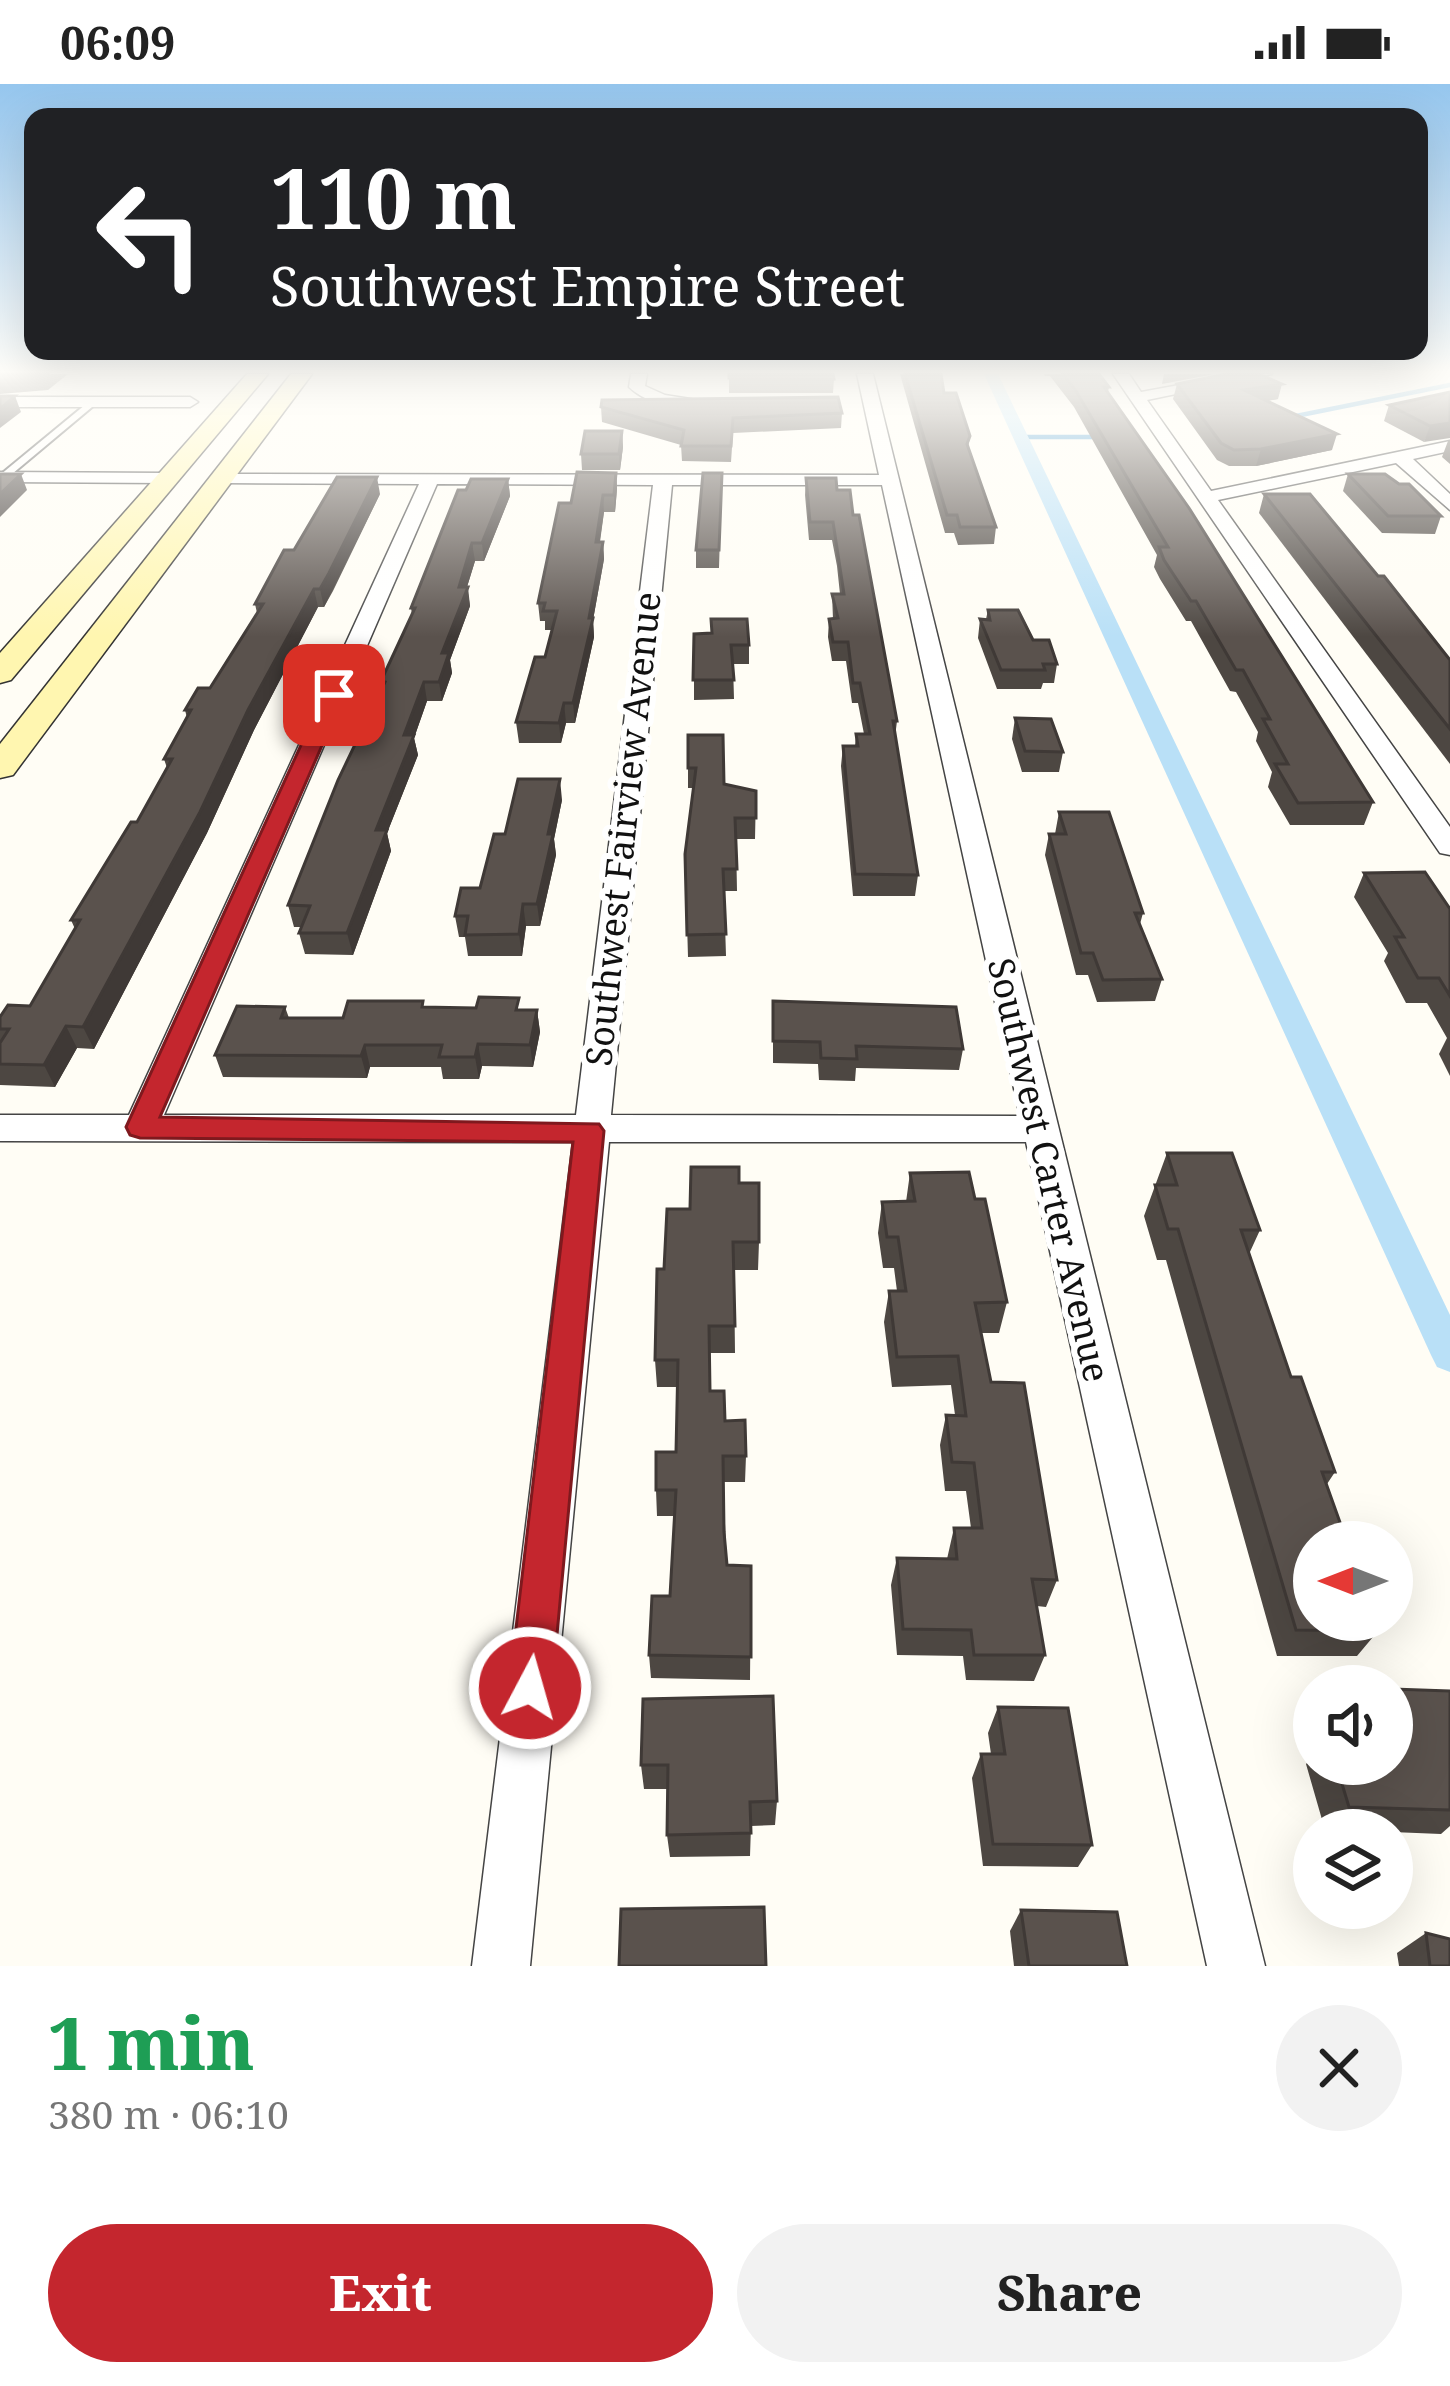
<!DOCTYPE html>
<meta charset="utf-8">
<style>
body{margin:0;font-family:"Noto Serif",serif;background:#f2f2f2;color:#222;height:100vh;display:flex;flex-direction:column;font-size:45px;white-space:nowrap}
*{box-sizing:border-box;margin:0}
p{font-size:39px;color:#767676}
.icon{flex:none;width:66px;height:66px;fill:none;stroke:currentColor;stroke-width:2;stroke-linecap:round;stroke-linejoin:round}
.map{position:relative;height:1882px;overflow:hidden}
.sheet{display:flex;flex-direction:column;background:#fff;flex:1}
.sheet>*{flex:none}
.hud{position:absolute;left:24px;top:24px;width:1404px;height:252px;border-radius:24px;box-shadow:0 12px 48px #0002;background:#202124;color:#fff;overflow:hidden}
.needle{width:78px;rotate:270deg}
.tools{position:absolute;left:1293px;top:1437px;display:grid;gap:24px}
.tools a{display:grid;place-items:center;width:120px;height:120px;border-radius:50%;background:#fff;box-shadow:0 12px 48px #0002;font-size:60px}
.pin{position:absolute;display:grid;place-items:center;width:102px;height:102px;color:#fff;margin:-51px;border-radius:24px;box-shadow:0 6px 18px #0006}
.me{position:absolute;width:132px;margin:-66px;rotate:6deg;stroke-linejoin:round;filter:drop-shadow(0 0 9px #0008)}
.turn{display:flex;align-items:center;gap:42px;height:252px;padding:0 48px;font-size:54px}
.turn .icon{width:156px;height:156px;stroke-width:2.5}
.turn b{display:block;font-size:84px;line-height:102px}
.round{display:grid;place-items:center;flex:none;width:126px;height:126px;border-radius:63px;background:#f2f2f2}
.headline{display:flex;align-items:center;justify-content:space-between;height:204px;padding:0 48px}
h1{font-size:72px;font-weight:800;line-height:90px;color:#1e9e55}
.action{display:flex;gap:24px;margin-top:auto;padding:24px 48px}
.action a{flex:1;height:138px;border-radius:72px;background:#c4262e;color:#fff;font-size:48px;font-weight:800;line-height:138px;text-align:center}
.action a+a{background:#f2f2f2;color:#222}
.status{display:flex;justify-content:space-between;align-items:center;height:84px;padding:0 60px;background:#fff;direction:ltr}
.status svg{height:33px;fill:currentColor}
.map>svg:first-child{display:block}
.lines{fill:none;stroke-linecap:round;stroke-linejoin:round}
.stream{stroke:#3f96cf;stroke-width:4.5}
.canal{fill:#b9e0f7;fill-rule:evenodd}
.service-casing{stroke:#444;stroke-width:4}
.minor-casing{stroke:#444;stroke-width:3}
.secondary-casing{stroke:#333;stroke-width:3}
.service{fill:#fff;fill-rule:evenodd}
.minor{fill:#fff;fill-rule:evenodd}
.secondary{fill:#fff6b0;fill-rule:evenodd}
.wall{fill:#4d4742}
.shaded-wall{fill:#3f3936}
.building{fill:#5a524d;stroke:#3f3936;stroke-width:3}
.route{fill:#c4262e;stroke:#7f191e;stroke-width:3}
.labels{text-anchor:middle;stroke-width:12;stroke-linejoin:round;paint-order:stroke}
.street-label{font-size:36px;fill:#111;stroke:#fff}
</style>
<div class="status"><b>06:09</b><svg viewBox="0 0 49 12"><path d="M0 12V9h3v3zM5 12V6h3v6zM10 12V3h3v9zM15 12V0h3v12zM26 1h20v11H26zM47 4h2v5h-2z"/></svg></div>
<div class="map">
<svg width="1450" height="1882" viewBox="0 0 1450 1882">
<rect width="100%" height="100%" fill="#fffdf5"/>
<g class="lines">
<!-- stream -->
<g class="stream">
<path d="M1291,333L1450,301"/>
<path d="M1020,353H1100"/>
</g>
<!-- canal -->
<path class="canal" d="M984,290H998L1450,1231V1288L1437,1283L1431,1271Z"/>
<!-- service casing -->
<g class="service-casing">
<path id="service" d="M91,316L98,318L6,395H0V391Z"/>
</g>
<!-- minor casing -->
<g class="minor-casing">
<g id="minor">
<path d="M631,290H647L645,302L665,311L716,319C692,332 649,322 629,303Z"/>
<path d="M857,290H873L1265,1882H1207L1026,1058H609L530,1882H472L573,1058L0,1057V1031H129L419,400L224,399L215,394L218,390L879,391ZM437,400L653,401L576,1031H164ZM672,401H882L1020,1032L611,1031Z"/>
<path d="M1113,290H1129L1141,308L1239,290H1272L1147,316L1211,407L1450,357V367L1413,375L1450,410V426L1396,379L1218,416L1450,743V771L1440,769Z"/>
<path d="M0,313H190L198,318L190,323H0Z"/>
<path d="M0,388L167,389L176,394L167,399L0,398Z"/>
</g>
</g>
<!-- secondary casing -->
<g class="secondary-casing">
<g id="secondary">
<path d="M247,290H268L11,596L0,599V569Z"/>
<path d="M291,290H312L13,691L0,694V660Z"/>
</g>
</g>
<!-- service -->
<use href="#service" class="service"/>
<!-- minor -->
<use href="#minor" class="minor"/>
<!-- secondary -->
<use href="#secondary" class="secondary"/>
</g>
<!-- wall -->
<g class="wall">
<path d="M729,290L834,295L833,309H729Z"/>
<path d="M900,290H941L944,309L970,352L968,364L996,443L994,460L958,461L954,449H945Z"/>
<path d="M1044,290H1099L1109,303L1108,308L1373,718L1364,741H1290L1268,703L1272,688L1256,657L1258,648L1236,608L1230,607L1191,537H1186L1160,495L1154,483L1157,471L1074,323L1050,292H1045Z"/>
<path d="M1177,300L1278,315L1267,317L1332,366L1256,382H1229L1217,376L1173,315Z"/>
<path d="M1450,308L1424,358L1384,337L1389,321Z"/>
<path d="M601,323L842,329L841,344L733,349L731,378L682,377L681,361L602,338Z"/>
<path d="M622,347L623,363L620,386H582L581,370Z"/>
<path d="M1448,357H1450V380L1442,373Z"/>
<path d="M616,389L617,405L615,428H604L600,458H603L604,475L593,536L594,553L575,639H566L561,659H519L516,638L545,573L552,546H545V537H540L538,519L571,419Z"/>
<path d="M722,389L719,484H696V466Z"/>
<path d="M1348,390L1399,400L1441,432L1435,450L1382,449L1343,407Z"/>
<path d="M806,394L837,406L853,431L897,637L895,653L918,791L915,812H853L841,682L843,662H855L856,650H864L858,619H852L846,577H832L828,553L829,535H833L832,510H840L837,482L832,456H809L805,411Z"/>
<path d="M508,395L510,412L484,477H475L467,503L470,522L450,576L452,589L442,617H427L414,654L418,671L387,749L391,767L353,871L305,870L299,849L301,843H294L288,821L382,603L381,597L412,530L411,524L466,406Z"/>
<path d="M380,410L333,507L324,523H318L254,646L207,749L94,965L77,964L55,1003L0,1001V933L30,922L75,845L71,836L137,738L167,684L164,675L187,634L185,626L210,604L257,529L255,520L294,466Z"/>
<path d="M1264,410L1450,576V680L1259,429Z"/>
<path d="M988,526L1033,556L1057,580L1054,599H1043L1041,605H997L978,554L980,535H986Z"/>
<path d="M694,550L749,561V580H733L734,615L694,616Z"/>
<path d="M1015,634L1063,668L1059,688H1022L1012,655Z"/>
<path d="M688,651L724,700L756,707L755,755H736L737,807H724L726,872L688,873L685,770L693,704H688Z"/>
<path d="M562,716L554,755L556,771L540,842H526L522,872H468L465,853H459L455,832L480,804L505,750Z"/>
<path d="M1059,728L1143,829L1140,840L1162,895L1155,917L1097,918L1088,891H1076L1045,771L1049,750H1055Z"/>
<path d="M1364,789L1450,825V992L1439,970L1447,954L1427,919H1406L1384,877L1388,869L1354,813Z"/>
<path d="M773,917L963,965L959,986L856,984L855,997L819,996L818,980L773,979Z"/>
<path d="M285,923L289,934H343L425,923L537,926L540,948L533,983L482,982L479,995H443L441,983H370L367,994L223,993L215,971Z"/>
<path d="M1167,1069L1260,1146L1249,1170L1291,1293L1335,1388L1327,1400L1378,1547L1357,1572H1277L1166,1176H1157L1144,1132Z"/>
<path d="M910,1089L975,1115L1007,1218L999,1249H981L991,1298L1057,1496L1046,1523L1037,1522L1045,1571L1034,1597L966,1596L963,1572L897,1571L891,1501L897,1474L947,1475L954,1444H971L966,1407H945L940,1361L946,1331H955L951,1301L892,1303L884,1238L889,1207H897L894,1184H883L878,1149L882,1118H906Z"/>
<path d="M739,1099L759,1158L758,1186H734L735,1269H709L710,1307L746,1372L745,1398H723L727,1481L751,1482L750,1596L651,1594L649,1571L670,1512L674,1432H657L656,1406L676,1368L677,1303H657L655,1276L664,1185L690,1125Z"/>
<path d="M1450,1607V1742L1441,1750L1392,1748V1746H1325L1306,1680L1314,1671V1680H1392Z"/>
<path d="M643,1615L777,1717L775,1741L751,1742L750,1772L670,1773L667,1751L668,1705H644L641,1681Z"/>
<path d="M998,1623L1092,1761L1078,1783L983,1782L972,1694L981,1670H991L988,1649Z"/>
<path d="M1021,1826L1127,1882H1014L1010,1847Z"/>
<path d="M1426,1849L1450,1882H1399L1397,1869Z"/>
</g>
<!-- shaded-wall -->
<g class="shaded-wall">
<path d="M46,290H68L48,306L0,310V295Z"/>
<path d="M1164,290H1215L1162,300Z"/>
<path d="M1282,300L1278,315L1240,321L1244,306Z"/>
<path d="M15,312L21,328L0,344V325Z"/>
<path d="M1450,339V354L1424,358L1430,342Z"/>
<path d="M622,347L623,363L620,386L619,370Z"/>
<path d="M1337,350L1332,366L1256,382L1261,365Z"/>
<path d="M616,389L617,405L615,428L614,411Z"/>
<path d="M21,390L27,406L0,433V410Z"/>
<path d="M377,393L380,410L324,523L320,505Z"/>
<path d="M508,395L510,412L484,477L482,459Z"/>
<path d="M603,411L604,428L597,475L596,458Z"/>
<path d="M603,458L604,475L593,536L594,553L575,639L573,619Z"/>
<path d="M472,459L475,477L466,506L468,503L470,522L450,576L452,589L442,617L439,598L442,569Z"/>
<path d="M314,505L318,523L254,646L207,749L94,965L83,943L248,626Z"/>
<path d="M424,598L427,617L414,654L418,671L387,749L391,767L353,871L347,849L404,651Z"/>
<path d="M564,619L566,639L561,659L559,639Z"/>
<path d="M560,695L562,716L554,755L556,771L540,842L537,820L548,750Z"/>
<path d="M523,820L526,842L522,872L519,850Z"/>
<path d="M537,926L540,948L533,983L530,961Z"/>
<path d="M66,942L77,964L55,1003L44,981Z"/>
<path d="M478,960L482,982L479,995L475,973Z"/>
<path d="M365,961L370,983L367,994L361,972Z"/>
</g>
<!-- building -->
<g class="building">
<path d="M0,290H46L43,292L0,295Z"/>
<path d="M729,290H833L834,295L729,294Z"/>
<path d="M905,290H941L944,309H956L970,352L967,360L996,443H960L957,431H947Z"/>
<path d="M1063,290H1099L1109,303H1104L1189,424L1373,718L1298,719L1275,680H1288L1263,635H1270L1243,586H1236L1196,517H1191L1164,476L1159,463H1168L1076,307Z"/>
<path d="M1226,290H1259L1282,300L1244,306L1337,350L1261,365L1234,366L1221,359L1177,300Z"/>
<path d="M1450,308V339L1430,342L1389,321Z"/>
<path d="M0,312H15L0,325Z"/>
<path d="M838,313L842,329L733,334L731,362H681L684,346L601,323L602,316Z"/>
<path d="M585,347H622L619,370H581Z"/>
<path d="M577,388L616,389L614,411H603L596,458H603L589,534H593L573,619H564L559,639L516,638L535,573H545L557,527H543L545,519H538L559,419H571Z"/>
<path d="M703,389H722L719,466H696Z"/>
<path d="M0,390H21L0,410Z"/>
<path d="M1348,390H1385L1399,400H1409L1441,432H1388Z"/>
<path d="M337,393H377L329,489L320,505H314L248,626L200,728L83,943L66,942L44,981L0,980V959L9,945H0V933L8,921L30,922L80,836H71L131,738H137L172,675H164L191,626H185L198,604H210L263,520H255L284,466H294Z"/>
<path d="M806,394H836L837,406H850L853,431H859L897,637H893L918,791L855,790L843,662H858L856,650H870L860,599H853L848,558H833L829,535L838,534L832,510H844L833,438H810Z"/>
<path d="M471,395H508L482,459H472L459,503H468L442,569H449L439,598H424L404,651H414L376,746H387L347,849H299L310,822L288,821L338,696L385,598L381,597L415,524H411L458,406H466Z"/>
<path d="M1264,410H1310L1378,492H1384L1450,576V645Z"/>
<path d="M988,526H1018L1033,556H1049L1057,580H1043L1045,586H1001L980,535L990,536Z"/>
<path d="M711,535H747L749,561H731L734,596H693L694,550L712,549Z"/>
<path d="M1015,634L1051,635L1063,668L1025,667Z"/>
<path d="M688,651H723L724,700L756,707V734H735L737,785H723L726,850L687,851L685,770L696,684H688Z"/>
<path d="M518,695H560L548,750H553L537,820H523L519,850L465,851L468,832H455L461,804H480L494,750H505Z"/>
<path d="M1059,728H1109L1143,829H1135L1162,895L1103,896L1093,869H1081L1049,750H1066Z"/>
<path d="M1425,788L1450,825V912L1439,894H1418L1395,853H1404L1364,789Z"/>
<path d="M479,913L519,914L516,926H537L530,961L478,960L475,973H439L442,961H365L361,972L215,971L237,922L285,923L281,934H343L348,917H423L422,923L476,924Z"/>
<path d="M773,917L956,923L963,965L856,962L857,975L821,974L820,958L773,957Z"/>
<path d="M1167,1069H1232L1260,1146H1241L1291,1293H1301L1335,1388H1322L1347,1458H1314V1536H1375L1378,1547L1296,1546L1178,1145H1168L1155,1101H1177Z"/>
<path d="M691,1083H739V1099H759V1158H733L735,1242H709L710,1307H724L725,1337L745,1336L746,1372H723L724,1448L727,1481L751,1482V1573L649,1571L652,1512H670L676,1406H656V1368H676L678,1276H655L657,1185H664L667,1125H690Z"/>
<path d="M969,1088L975,1115H985L1007,1218L975,1219L991,1298L1024,1299L1057,1496L1032,1495L1045,1571H974L971,1546L903,1545L897,1474L957,1475L954,1444H982L974,1379L952,1378L946,1331L966,1332L958,1272L897,1273L889,1207H906L898,1153H887L882,1118L915,1117L910,1089Z"/>
<path d="M1392,1605L1450,1607V1726L1349,1723L1336,1680H1392Z"/>
<path d="M773,1612L777,1717L750,1718L751,1749L667,1751L668,1681H641L643,1615Z"/>
<path d="M998,1623L1068,1624L1092,1761L993,1760L981,1670H1005Z"/>
<path d="M764,1823L766,1882H619L621,1825Z"/>
<path d="M1021,1826L1117,1828L1127,1882H1029Z"/>
<path d="M1426,1849L1450,1855V1882H1430Z"/>
</g>
<!-- sky -->
<linearGradient id="sky" x2="0" y2="1"><stop stop-color="#95c6ee"/><stop offset="0.52" stop-color="#fffefa"/><stop offset="1" stop-color="#fffefa" stop-opacity="0"/></linearGradient>
<rect width="1450" height="553" fill="url(#sky)"/>
<!-- route -->
<path class="route" d="M334,605L344,611L160,1033L599,1040L604,1047L552,1604L545,1619L530,1625L515,1619L509,1604L573,1058L140,1054L130,1051L126,1043L324,611Z"/>
<g class="labels">
<!-- street labels -->
<g class="street-label">
<text transform="translate(623 745) rotate(-84)" y="13">Southwest Fairview Avenue</text>
<text transform="translate(1049 1086) rotate(77)" y="13">Southwest Carter Avenue</text>
</g>
</g>
</svg>
<div class="tools">
<a><svg class="needle" viewBox="-14 -14 28 28"><path d="M0-13l5 13h-10z" fill="#e53935"/><path d="M0 13l5-13h-10z" fill="#767676"/></svg></a>
<a><svg class="icon" aria-label="sound" viewBox="0 0 24 24"><path d="M4 9h4l5-4v14l-5-4H4zM17 9q2 3 0 6"/></svg></a>
<a><svg class="icon" aria-label="layers" viewBox="0 0 24 24"><path d="M12 4l9 5-9 5-9-5zM3 14l9 5 9-5"/></svg></a>
</div>
<div class="pin" style="left:334px;top:611px;background:#d93025"><svg class="icon" aria-label="arrive" viewBox="0 0 24 24"><path d="M6 21V4h12l-3 4 3 4H6"/></svg></div>
<svg class="me" style="left:530px;top:1604px" viewBox="-20 -20 40 40"><circle r="17" fill="#c4262e" stroke="#fff" stroke-width="3"/><path d="M0-11L8 9 0 5-8 9z" fill="#fff"/></svg>
<div class="hud">
<div class="turn"><svg class="icon" aria-label="left" viewBox="0 0 24 24"><path d="M17 20v-9H6M10 6l-5 5 5 5"/></svg><div><b>110 m</b>Southwest Empire Street</div></div>
</div>
</div>
<section class="sheet">
<div class="headline"><div><h1>1 min</h1><p>380 m · 06:10</p></div><a class="round"><svg class="icon" aria-label="close" viewBox="0 0 24 24"><path d="M6 6l12 12M18 6L6 18"/></svg></a></div>
<div class="action"><a>Exit</a><a>Share</a></div>
</section>
